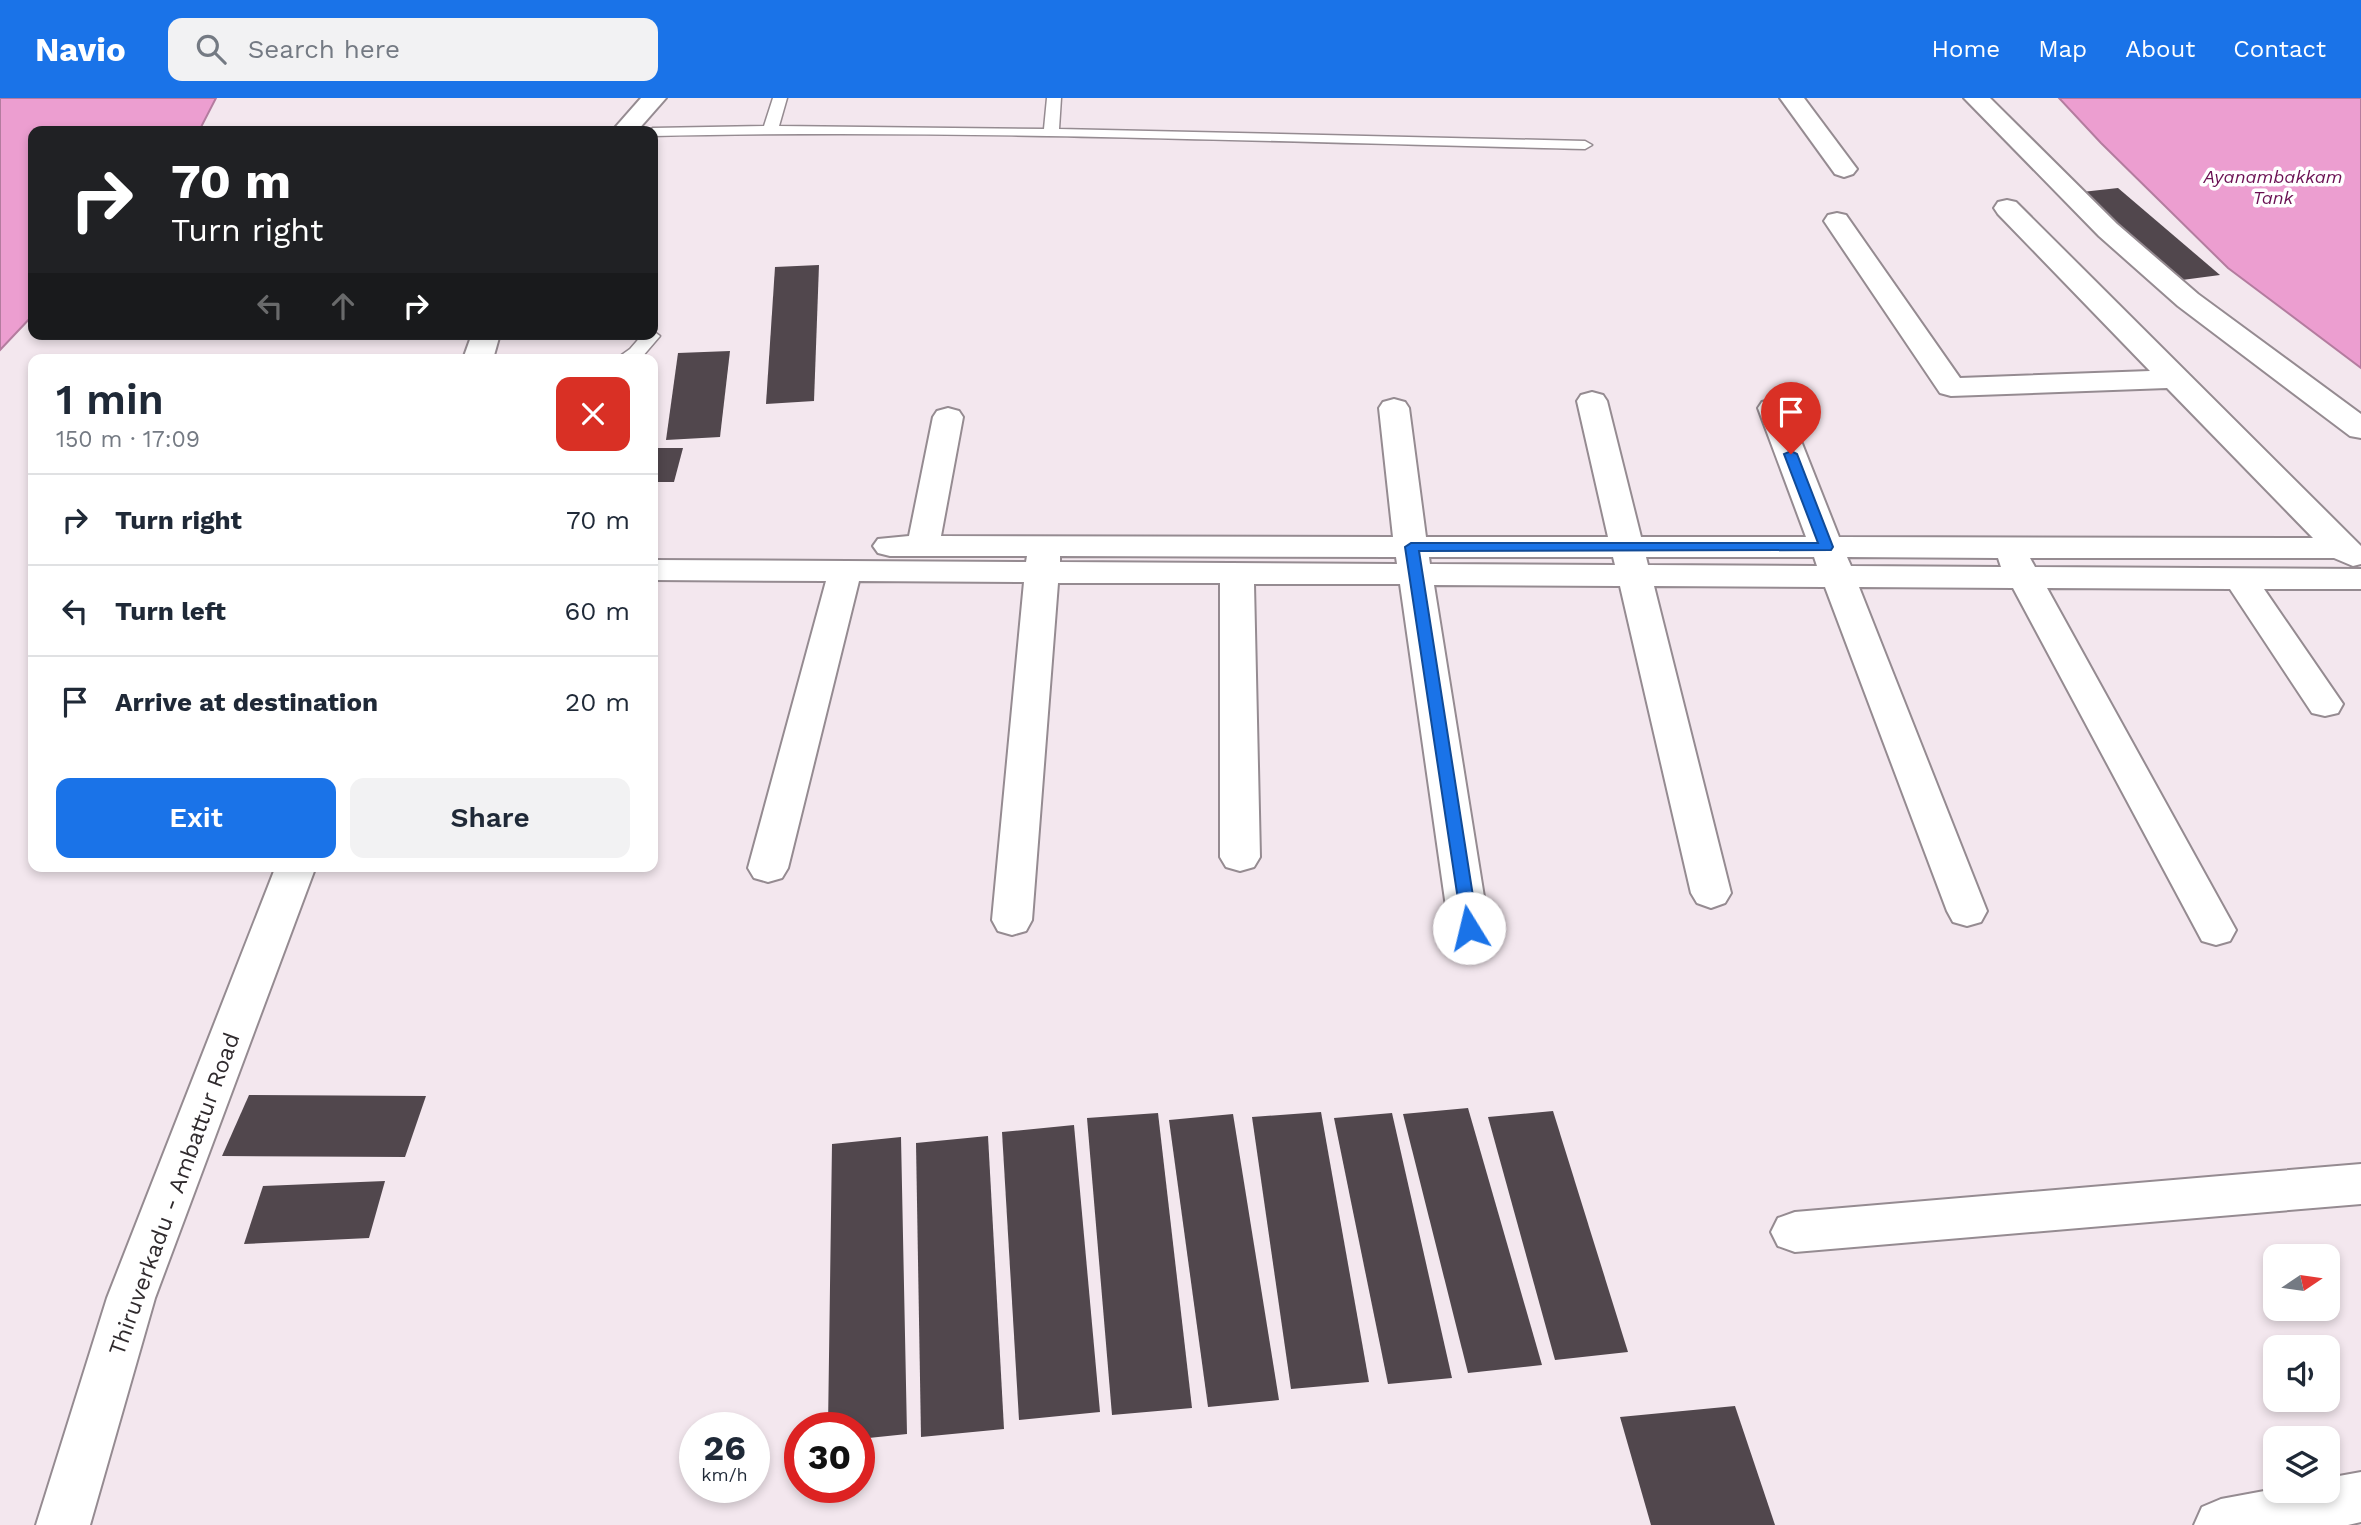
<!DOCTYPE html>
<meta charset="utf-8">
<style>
body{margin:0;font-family:"Work Sans",sans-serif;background:#f2f2f3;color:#1f2937;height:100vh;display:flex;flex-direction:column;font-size:26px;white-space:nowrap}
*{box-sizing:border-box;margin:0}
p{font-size:23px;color:#747a83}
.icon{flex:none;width:38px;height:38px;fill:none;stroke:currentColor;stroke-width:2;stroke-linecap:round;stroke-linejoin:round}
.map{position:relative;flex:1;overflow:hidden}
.drawer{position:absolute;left:28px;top:256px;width:630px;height:518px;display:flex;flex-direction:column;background:#fff;border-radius:14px;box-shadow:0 4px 10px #0003}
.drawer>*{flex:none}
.banner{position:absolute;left:28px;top:28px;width:630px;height:214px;border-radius:14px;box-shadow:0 4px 10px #0003;background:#202124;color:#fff;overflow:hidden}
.needle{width:46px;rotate:77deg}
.fabs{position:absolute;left:2263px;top:1146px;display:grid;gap:14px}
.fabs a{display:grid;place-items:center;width:77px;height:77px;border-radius:14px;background:#fff;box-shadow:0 4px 10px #0003;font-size:35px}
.speed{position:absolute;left:679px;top:1314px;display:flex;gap:14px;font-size:35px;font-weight:700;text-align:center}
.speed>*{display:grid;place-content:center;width:91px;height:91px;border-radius:50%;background:#fff;box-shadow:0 4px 10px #0003;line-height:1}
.speed small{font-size:18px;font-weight:400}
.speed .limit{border:10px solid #d22;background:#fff;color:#111}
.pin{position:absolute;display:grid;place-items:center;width:60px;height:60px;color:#fff;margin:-72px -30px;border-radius:50% 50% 50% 0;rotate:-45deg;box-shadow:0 0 7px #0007}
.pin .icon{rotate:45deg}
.me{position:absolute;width:77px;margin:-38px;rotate:351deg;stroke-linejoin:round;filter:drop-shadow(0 0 5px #0008)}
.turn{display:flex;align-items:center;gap:24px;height:147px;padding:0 28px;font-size:32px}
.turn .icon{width:91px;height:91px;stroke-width:2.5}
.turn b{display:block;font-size:49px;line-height:60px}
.lanes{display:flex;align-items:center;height:66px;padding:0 28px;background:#0003;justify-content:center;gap:35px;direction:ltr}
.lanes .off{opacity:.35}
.round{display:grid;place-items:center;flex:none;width:74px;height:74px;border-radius:14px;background:#f2f2f3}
.overview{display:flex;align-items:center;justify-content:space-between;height:119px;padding:0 28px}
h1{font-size:42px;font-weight:600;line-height:52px}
.action{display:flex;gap:14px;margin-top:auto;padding:14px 28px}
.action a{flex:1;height:80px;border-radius:14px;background:#1a73e8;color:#fff;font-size:28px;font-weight:600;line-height:80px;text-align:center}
.action a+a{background:#f2f2f3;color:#1f2937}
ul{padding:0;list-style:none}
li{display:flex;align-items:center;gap:21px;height:91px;padding:0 28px;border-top:2px solid #e0e1e3}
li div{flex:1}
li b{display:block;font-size:26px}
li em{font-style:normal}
header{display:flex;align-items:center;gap:42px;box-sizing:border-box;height:98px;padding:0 35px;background:#1a73e8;color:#fff}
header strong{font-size:33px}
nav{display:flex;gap:38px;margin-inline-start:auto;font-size:24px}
.search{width:490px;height:63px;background:#f2f2f3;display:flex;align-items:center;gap:18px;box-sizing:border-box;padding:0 24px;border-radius:14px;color:#747a83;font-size:26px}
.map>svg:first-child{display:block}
.water{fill:#ec9ed0;stroke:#b47c9f;stroke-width:2}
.building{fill:#51474d}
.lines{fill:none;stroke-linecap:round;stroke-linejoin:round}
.service-casing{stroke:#958b91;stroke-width:3}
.minor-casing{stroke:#958b91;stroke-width:4}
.secondary-casing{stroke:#958b91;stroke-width:4}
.service{fill:#fff;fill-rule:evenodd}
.minor{fill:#fff;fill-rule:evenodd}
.secondary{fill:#fff;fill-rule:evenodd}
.route{fill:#1a73e8;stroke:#114b97;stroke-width:2}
.labels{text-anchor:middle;stroke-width:7;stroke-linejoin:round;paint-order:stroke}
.far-water-label{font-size:18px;font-style:italic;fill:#6a0f52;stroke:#fff}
.near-street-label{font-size:23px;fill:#302b2e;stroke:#fff}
</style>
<header>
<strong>Navio</strong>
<div class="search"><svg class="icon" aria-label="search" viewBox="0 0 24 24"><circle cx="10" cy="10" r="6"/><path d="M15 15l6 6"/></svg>Search here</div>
<nav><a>Home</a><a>Map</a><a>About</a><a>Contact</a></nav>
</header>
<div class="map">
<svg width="2361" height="1427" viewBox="0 0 2361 1427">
<rect width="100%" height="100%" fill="#f3e7ee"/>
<!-- water -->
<g class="water">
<path d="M0,0H216L199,33H33V217L0,252Z"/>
<path d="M2059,0H2361V270L2228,170L2101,45Z"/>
</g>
<!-- building -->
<g class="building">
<path d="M2118,90L2220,177L2182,182L2082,94Z"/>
<path d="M819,167L814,303L766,306L775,169Z"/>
<path d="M730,253L720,339L666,342L678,255Z"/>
<path d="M653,350H683L674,384H653Z"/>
<path d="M249,997L426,998L405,1059L222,1058Z"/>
<path d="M1468,1010L1542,1267L1468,1275L1403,1016Z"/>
<path d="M1553,1013L1628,1254L1555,1262L1488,1019Z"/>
<path d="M1321,1014L1369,1284L1291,1291L1252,1019Z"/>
<path d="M1158,1015L1192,1310L1112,1317L1087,1020Z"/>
<path d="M1392,1015L1452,1280L1388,1286L1334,1020Z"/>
<path d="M1233,1016L1279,1302L1208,1309L1169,1022Z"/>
<path d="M1074,1027L1100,1314L1019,1322L1002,1034Z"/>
<path d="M988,1038L1004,1331L921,1339L916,1045Z"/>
<path d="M901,1039L907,1336L859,1341V1330H828L832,1046Z"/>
<path d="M385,1083L369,1140L244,1146L263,1088Z"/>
<path d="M1735,1308L1775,1427H1651L1620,1319Z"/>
</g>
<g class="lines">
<!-- service casing -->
<g class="service-casing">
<g id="service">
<path d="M773,0H787L779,28L1044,31L1047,0H1061L1059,31L1585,43L1592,47L1585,51C1275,44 963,31 653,38V33H646L653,30L764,28Z"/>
<path d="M653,233L660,238L642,259L616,261L630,251L643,236H653Z"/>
</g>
</g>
<!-- minor casing -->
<g class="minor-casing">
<g id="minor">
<path d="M1780,0H1804L1857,71L1853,76L1844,79L1835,76Z"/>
<path d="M1964,0H1990L2117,126L2198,196L2361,316V340L2350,338L2178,208L2099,138Z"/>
<path d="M2007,102L2016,104L2361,448V466L2353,468L2334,460H2030L2035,469L2361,471V491H2264L2343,606L2338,615L2325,618L2312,615L2230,491L2047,490L2236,832L2230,843L2216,847L2202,843L2013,490L1859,489L1987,813L1981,824L1967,828L1953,824L1947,813L1825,489L1654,488L1731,795L1725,805L1711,810L1697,805L1691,795L1620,488L1434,487L1489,830L1483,841L1469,845L1455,841L1449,830L1400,486H1254L1260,759L1254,769L1240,773L1226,769L1220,759V485H1058L1032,822L1026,833L1012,837L998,833L992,822L1024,484L859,483L788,770L782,780L768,784L754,780L748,770L826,483L653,482V462L1026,464L1027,458H890L878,455L873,448L878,441L909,438L933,319L937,313L948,310L959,313L963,319L941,438L1393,439L1379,310L1383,304L1394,301L1405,304L1409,310L1426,439H1608L1577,303L1581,297L1592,294L1603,297L1607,303L1641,439H1806L1758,310L1762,304L1773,301L1784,304L1788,310L1839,439L2313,440L2167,290L1951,298L1940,295L1824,123L1828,117L1837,115L1846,117L1960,280L2150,273L1998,116L1994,110L1998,104ZM1060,458L1396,459L1397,466L1060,464ZM1429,459H1613L1615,467L1430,466ZM1646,459H1814L1817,468L1648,467ZM1847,459L1998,460L2001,469L1851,468Z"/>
<path d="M2361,1066V1106L1795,1154L1778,1148L1771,1134L1778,1120L1795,1114Z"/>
<path d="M2361,1374V1424L2348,1427H2194L2202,1409L2221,1401L2275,1391V1393H2328V1380Z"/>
</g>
</g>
<!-- secondary casing -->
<g class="secondary-casing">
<g id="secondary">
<path d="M641,0H666L637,33H612Z"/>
<path d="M472,236H500L493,261H463Z"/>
<path d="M276,768H316L155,1200L90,1427H36L107,1200Z"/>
</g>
</g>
<!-- service -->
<use href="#service" class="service"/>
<!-- minor -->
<use href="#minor" class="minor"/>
<!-- secondary -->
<use href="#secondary" class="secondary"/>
</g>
<!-- route -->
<path class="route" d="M1791,353L1797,356L1833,449L1831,452L1419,453L1478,830L1475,835H1463L1405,449L1411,445H1818L1784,356Z"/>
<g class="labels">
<!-- far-water labels -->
<g class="far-water-label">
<text x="2273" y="85">Ayanambakkam<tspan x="2273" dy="21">Tank</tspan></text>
</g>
<!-- near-street labels -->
<g class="near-street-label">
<text transform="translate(174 1096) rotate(-70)" y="8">Thiruverkadu - Ambattur Road</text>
</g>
</g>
</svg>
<div class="fabs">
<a><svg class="needle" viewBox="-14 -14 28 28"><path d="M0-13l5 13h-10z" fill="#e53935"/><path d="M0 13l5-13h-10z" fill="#747a83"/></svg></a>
<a><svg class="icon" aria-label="sound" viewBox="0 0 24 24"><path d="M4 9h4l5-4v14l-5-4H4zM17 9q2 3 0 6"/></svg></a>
<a><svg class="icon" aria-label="layers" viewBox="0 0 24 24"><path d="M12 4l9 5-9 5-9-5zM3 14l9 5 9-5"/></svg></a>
</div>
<div class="speed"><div>26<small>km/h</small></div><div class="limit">30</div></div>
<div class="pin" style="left:1791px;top:356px;background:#d93025"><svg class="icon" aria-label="arrive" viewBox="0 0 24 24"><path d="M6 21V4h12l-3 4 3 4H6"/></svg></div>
<svg class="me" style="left:1469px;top:830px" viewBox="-20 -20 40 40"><circle r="19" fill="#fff"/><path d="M0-13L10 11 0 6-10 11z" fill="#1a73e8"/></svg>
<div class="banner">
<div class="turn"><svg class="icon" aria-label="right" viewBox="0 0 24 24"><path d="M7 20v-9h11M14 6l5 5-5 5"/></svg><div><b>70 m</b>Turn right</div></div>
<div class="lanes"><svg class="icon off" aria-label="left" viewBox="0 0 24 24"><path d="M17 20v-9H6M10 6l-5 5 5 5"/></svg><svg class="icon off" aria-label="ahead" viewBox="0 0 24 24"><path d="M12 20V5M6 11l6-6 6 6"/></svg><svg class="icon" aria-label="right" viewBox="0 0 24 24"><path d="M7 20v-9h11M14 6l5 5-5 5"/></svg></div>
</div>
<section class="drawer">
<div class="overview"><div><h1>1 min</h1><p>150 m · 17:09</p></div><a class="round" style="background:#d93025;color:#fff"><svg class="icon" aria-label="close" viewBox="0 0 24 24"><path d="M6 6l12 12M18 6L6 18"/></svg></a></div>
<ul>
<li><svg class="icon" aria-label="right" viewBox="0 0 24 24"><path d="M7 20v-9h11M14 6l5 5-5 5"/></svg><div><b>Turn right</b></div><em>70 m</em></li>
<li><svg class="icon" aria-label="left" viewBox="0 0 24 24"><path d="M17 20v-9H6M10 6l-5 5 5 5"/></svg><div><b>Turn left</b></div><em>60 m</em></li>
<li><svg class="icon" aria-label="arrive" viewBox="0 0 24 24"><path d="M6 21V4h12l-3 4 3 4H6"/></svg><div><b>Arrive at destination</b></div><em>20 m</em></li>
</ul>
<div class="action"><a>Exit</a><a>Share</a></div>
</section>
</div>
